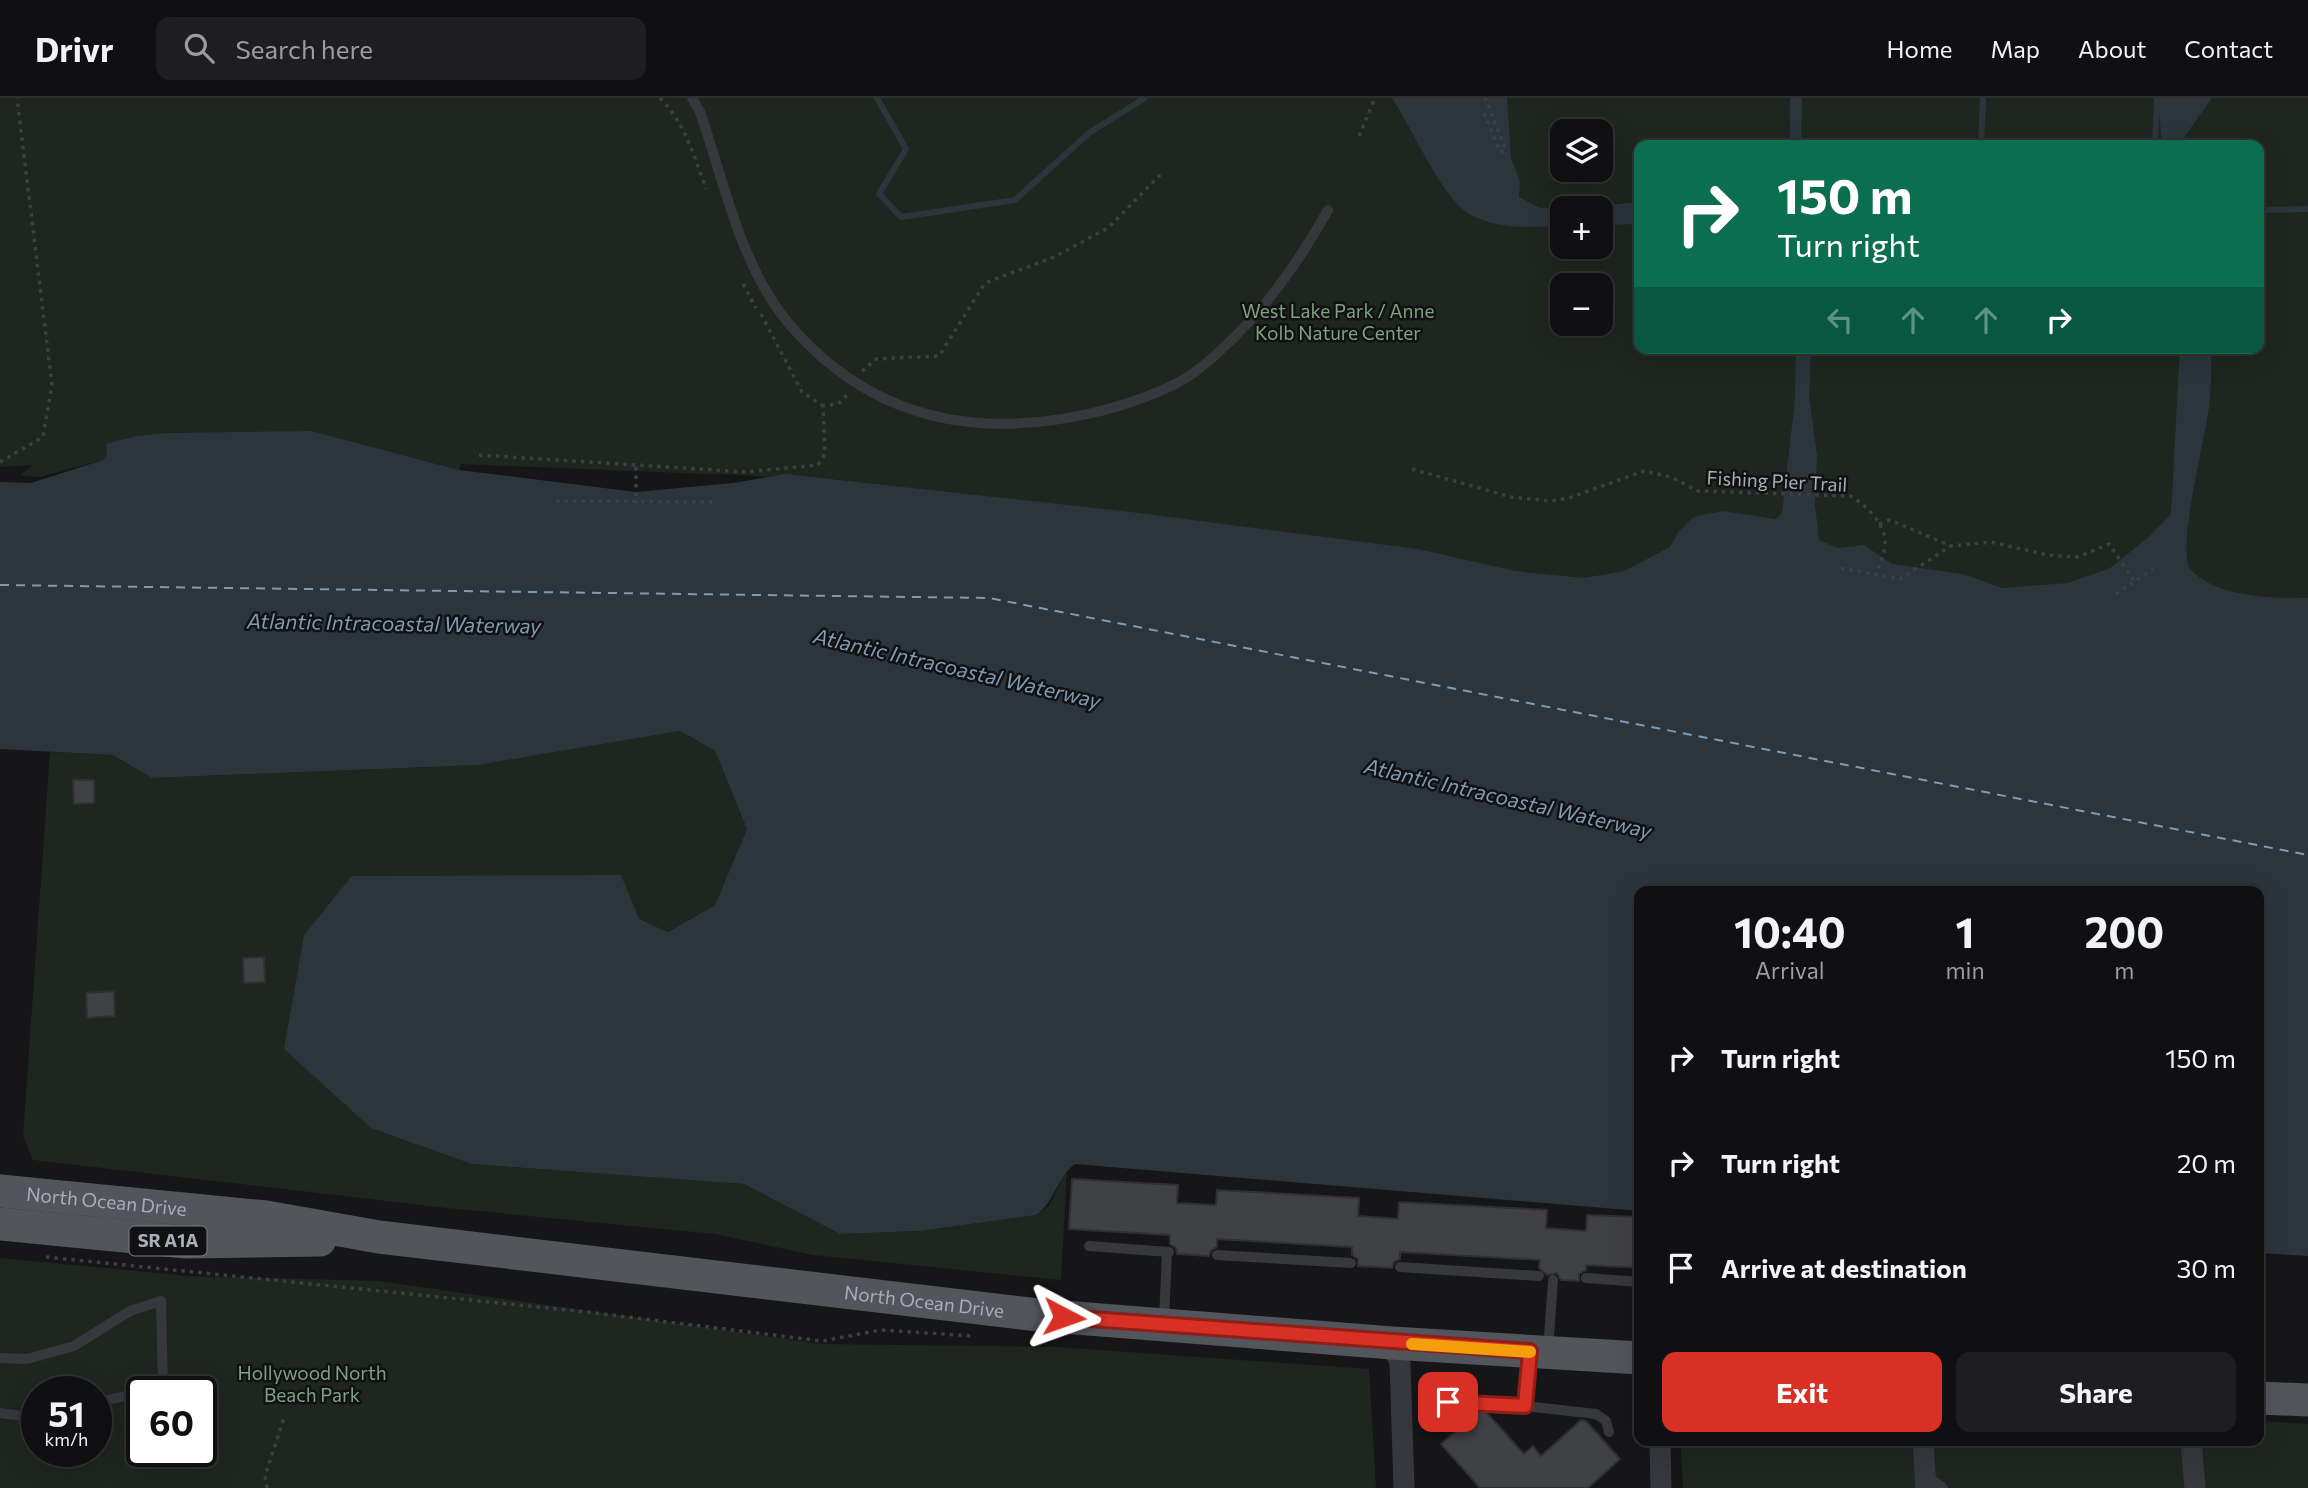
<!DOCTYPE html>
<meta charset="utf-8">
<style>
body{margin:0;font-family:Commissioner,sans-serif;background:#1e1e20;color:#f1f3f6;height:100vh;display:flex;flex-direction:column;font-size:26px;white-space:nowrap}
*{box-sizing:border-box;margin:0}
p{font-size:23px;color:#9c9d9f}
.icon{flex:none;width:38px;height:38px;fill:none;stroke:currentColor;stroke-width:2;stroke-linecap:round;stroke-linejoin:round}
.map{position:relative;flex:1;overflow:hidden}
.drawer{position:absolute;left:1634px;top:788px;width:630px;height:560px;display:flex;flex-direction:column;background:#101012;border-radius:14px;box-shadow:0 7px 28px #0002,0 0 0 2px #303032}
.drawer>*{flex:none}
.top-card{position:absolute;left:1634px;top:42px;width:630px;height:214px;border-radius:14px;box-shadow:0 7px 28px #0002,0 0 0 2px #303032;background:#0b6e4f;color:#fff;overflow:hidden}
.fabs{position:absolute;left:1550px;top:21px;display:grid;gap:14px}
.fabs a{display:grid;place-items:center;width:63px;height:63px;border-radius:14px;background:#101012;box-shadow:0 7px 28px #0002,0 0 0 2px #303032;font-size:35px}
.speed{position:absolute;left:21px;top:1278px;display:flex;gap:14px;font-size:35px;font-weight:700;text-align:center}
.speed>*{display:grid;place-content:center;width:91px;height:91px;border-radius:50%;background:#101012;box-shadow:0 7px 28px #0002,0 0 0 2px #303032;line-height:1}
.speed small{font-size:18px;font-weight:400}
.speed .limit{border:4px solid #111;border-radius:10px;background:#fff;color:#111}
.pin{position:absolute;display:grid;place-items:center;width:60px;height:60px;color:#fff;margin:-30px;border-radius:14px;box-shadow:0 4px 10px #0006}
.me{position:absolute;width:77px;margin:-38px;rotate:94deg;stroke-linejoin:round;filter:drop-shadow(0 0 5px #0008)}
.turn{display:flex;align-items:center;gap:24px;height:147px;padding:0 28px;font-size:32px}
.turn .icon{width:91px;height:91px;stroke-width:2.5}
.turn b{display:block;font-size:49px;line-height:60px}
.lanes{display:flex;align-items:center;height:66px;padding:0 28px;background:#0003;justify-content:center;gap:35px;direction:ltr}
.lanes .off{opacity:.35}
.eta{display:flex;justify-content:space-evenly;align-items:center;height:119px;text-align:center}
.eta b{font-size:42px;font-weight:700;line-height:49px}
.primary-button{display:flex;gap:14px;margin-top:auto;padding:14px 28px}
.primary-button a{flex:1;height:80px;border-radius:14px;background:#d93025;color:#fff;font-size:28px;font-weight:700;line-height:80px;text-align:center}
.primary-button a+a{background:#1e1e20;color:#f1f3f6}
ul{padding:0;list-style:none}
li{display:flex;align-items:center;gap:21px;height:105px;padding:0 28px}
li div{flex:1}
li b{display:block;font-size:26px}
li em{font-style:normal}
header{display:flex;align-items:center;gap:42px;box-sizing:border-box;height:98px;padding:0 35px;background:#101012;border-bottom:2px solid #303032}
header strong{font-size:33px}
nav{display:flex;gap:38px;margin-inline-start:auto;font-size:24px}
.search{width:490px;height:63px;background:#1e1e20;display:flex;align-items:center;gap:18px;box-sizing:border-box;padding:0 24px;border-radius:14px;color:#9c9d9f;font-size:26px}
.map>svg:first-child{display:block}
.green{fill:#1e261f;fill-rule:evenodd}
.water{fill:#2c353c}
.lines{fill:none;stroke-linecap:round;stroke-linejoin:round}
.stream{stroke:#2c353c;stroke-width:6}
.ferry{stroke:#7f9bb3;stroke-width:2;stroke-dasharray:9 7;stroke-linecap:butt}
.building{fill:#404145;stroke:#303034;stroke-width:2}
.path{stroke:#3d3f44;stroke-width:3.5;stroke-dasharray:3.5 5;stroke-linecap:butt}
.service{stroke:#37383d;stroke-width:10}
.minor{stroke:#37383d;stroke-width:21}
.primary{stroke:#53555c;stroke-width:33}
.route-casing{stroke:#8d1f18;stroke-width:18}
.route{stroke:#d93025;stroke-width:12}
.slow{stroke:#f59e0b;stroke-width:12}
.labels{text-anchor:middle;stroke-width:5;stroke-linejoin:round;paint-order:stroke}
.shield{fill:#111113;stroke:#7b7e86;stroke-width:2}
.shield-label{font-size:18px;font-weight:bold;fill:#a8adb8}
.park-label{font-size:19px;fill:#7fa381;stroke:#111113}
.street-label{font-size:19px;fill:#a8adb8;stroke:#111113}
.water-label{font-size:21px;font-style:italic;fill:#7f9bb3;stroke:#111113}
</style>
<header>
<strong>Drivr</strong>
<div class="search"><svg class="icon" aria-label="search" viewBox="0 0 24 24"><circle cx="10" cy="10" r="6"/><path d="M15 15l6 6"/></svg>Search here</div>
<nav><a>Home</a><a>Map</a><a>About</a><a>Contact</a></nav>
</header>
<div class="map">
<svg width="2308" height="1390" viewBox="0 0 2308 1390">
<rect width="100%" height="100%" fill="#161618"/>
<!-- green -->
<g class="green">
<path d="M0,0H2308V524L1772,554L1189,422L832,381L461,366L459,372L312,333L195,336L107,355L103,362L40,379L20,377L33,367L0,369ZM1563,33H1601V72H1563ZM1640,47H2259V250H1640ZM1563,110H1601V149H1563ZM1563,187H1601V226H1563Z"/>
<path d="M680,633L715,653L747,731L715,807L668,834L639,821L427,779L352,778L371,1030L470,1066L744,1086L840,1136L920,1133L1036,1117L1049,1108L1067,1071L1061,1182L813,1157L715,1136L447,1110L33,1062L23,1038L50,654L113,657L153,680L478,667Z"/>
<path d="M0,1160L189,1178L378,1183L822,1246L1058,1249L1369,1271L1376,1390H0ZM37,1293H96V1353H37ZM142,1293H201V1353H142Z"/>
<path d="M2259,1323L2308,1326V1390H1683L1680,1342H2259Z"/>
</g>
<!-- water -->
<g class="water">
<path d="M1392,0H1507L1511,60L1520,83L1519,99L1540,110L1563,111V128C1533,129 1499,132 1471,117C1442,101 1411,28 1392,0Z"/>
<path d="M1790,0H1802L1801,47H1790Z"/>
<path d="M2158,0H2212L2185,38L2183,47H2162Z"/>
<path d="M1640,104V126L1601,127V110H1574Z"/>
<path d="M1796,250H1811L1809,298L1817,357L1815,406L1819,442L1838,450L1864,447L1892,466L1963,476L2002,490L2068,485L2110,470L2150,438L2171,416L2180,250H2211C2212,269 2211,290 2209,309C2206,337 2175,456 2191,472C2218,500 2272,500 2308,500V1158L2259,1155V793H1640V1113L1075,1066C1057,1079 1055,1104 1036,1117L920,1133L840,1136L744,1086L471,1066L371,1030L284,951L304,837L352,778L621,777L639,821L668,834L715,807L747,731L715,653L680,633L478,667L152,680L113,657L0,651V384L31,385L103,362L107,355L106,346L137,338L169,335L312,333L459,372L636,394L733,385L785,376L1131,414L1418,451L1515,473L1584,480L1624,473L1670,449L1678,434L1693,419L1723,413L1775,421L1782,416L1795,301Z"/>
</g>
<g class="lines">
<!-- stream -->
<g class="stream">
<path d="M877,0L906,51L879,96L901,119L1015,102L1089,35L1145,0"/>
<path d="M1981,47L1983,0"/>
<path d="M2155,47L2157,0"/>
<path d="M2259,112L2308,111"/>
</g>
<!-- ferry -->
<path class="ferry" d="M0,487L989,500L2308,757"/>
</g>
<!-- building -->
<g class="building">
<path d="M73,682H94V705L74,706Z"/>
<path d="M264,859L265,884L244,885L243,860Z"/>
<path d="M114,893L115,918L87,920L86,895Z"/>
<path d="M1072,1081L1178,1087L1177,1105L1216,1107L1217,1092L1359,1100L1358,1118L1398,1121L1399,1104L1547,1112L1546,1130L1586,1133L1587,1117L1640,1119V1170L1586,1167V1172L1579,1176V1183L1561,1182L1557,1175L1547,1177L1539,1170L1540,1162L1400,1154V1161L1394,1164L1392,1170L1358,1168V1161L1352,1157V1149L1217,1141V1149L1211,1152L1209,1158L1177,1156L1176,1150L1170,1146V1137L1069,1131Z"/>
<path d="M1478,1313L1486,1314L1524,1356L1533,1348L1541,1358L1581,1322L1586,1323L1620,1361L1588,1390H1480L1441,1346Z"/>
</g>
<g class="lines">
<!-- path -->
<g class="path">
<path d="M660,0C685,25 694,58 706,91"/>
<path d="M1484,15L1500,54L1506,52L1485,0"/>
<path d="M1359,38L1375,0"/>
<path d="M743,186L756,210"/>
<path d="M761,216L802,294L823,308"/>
<path d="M862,273L876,261L939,258L985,185L1054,159L1108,130L1162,75"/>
<path d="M479,357L746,374L818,367L825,356L823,308L838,306L847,297"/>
<path d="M0,364L43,339L52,287L17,0"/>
<path d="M636,369V405"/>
<path d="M1412,371L1511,399L1550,403L1569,400L1644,373L1671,379L1698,393L1850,398C1865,406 1884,424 1885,443C1886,453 1879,467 1876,477"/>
<path d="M556,403L717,404"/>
<path d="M1879,426L1890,422L1951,448L1991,444L2048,457L2078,459L2109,446L2135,484"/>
<path d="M1841,470L1900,481L1951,448"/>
<path d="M2116,496L2153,471"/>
<path d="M46,1159L587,1214L822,1243L881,1232L974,1238"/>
<path d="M267,1390L265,1378L285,1317"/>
</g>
<!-- service -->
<g class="service">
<path d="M692,0L700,14C725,86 740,168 790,227C871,321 975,342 1092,315C1123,308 1169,293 1195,274C1251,231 1294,173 1328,112"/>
<path d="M1089,1148L1169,1154"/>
<path d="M1217,1157L1351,1165"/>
<path d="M1400,1169L1539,1178"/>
<path d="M1586,1180L1640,1184"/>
<path d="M1164,1222L1167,1154"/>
<path d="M1548,1252L1553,1182"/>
<path d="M1530,1256L1525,1308L1596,1316L1606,1323L1609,1334"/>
<path d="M0,1260L27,1261L74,1248L130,1213L161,1203L163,1289L144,1293"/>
<path d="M1448,1304L1525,1308"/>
<path d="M96,1305L142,1294"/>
<path d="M0,1315L37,1320"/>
<path d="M1926,1377L1943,1390"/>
</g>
<!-- minor -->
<g class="minor">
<path d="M1392,1245L1400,1265L1404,1390"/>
<path d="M1660,1342L1661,1390"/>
<path d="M1923,1342L1926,1390"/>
<path d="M2191,1342L2195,1390"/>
</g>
<!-- primary -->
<g class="primary">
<path id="s1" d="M0,1093L266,1119L379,1139L1038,1217L1392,1245L1640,1260"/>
<path d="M0,1126L186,1144L320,1142"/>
<path d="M2259,1300L2308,1302"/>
</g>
</g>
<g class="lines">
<!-- route casing -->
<g class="route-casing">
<path id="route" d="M1064,1219L1530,1253L1525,1308L1448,1304"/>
</g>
<!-- route -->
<use href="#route" class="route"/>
<!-- slow -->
<path class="slow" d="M1412,1246L1530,1254"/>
</g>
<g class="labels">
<!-- shield labels -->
<rect class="shield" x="129.5" y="1128.5" width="77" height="29" rx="5"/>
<g class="shield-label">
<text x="168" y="1149">SR A1A</text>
</g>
<!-- park labels -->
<g class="park-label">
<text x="1338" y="220">West Lake Park / Anne<tspan x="1338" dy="22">Kolb Nature Center</tspan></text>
<text x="312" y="1282">Hollywood North<tspan x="312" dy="22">Beach Park</tspan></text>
</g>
<!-- street labels -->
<g class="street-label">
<text transform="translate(1777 383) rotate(3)" y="7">Fishing Pier Trail</text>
<text dy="7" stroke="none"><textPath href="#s1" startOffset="107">North Ocean Drive</textPath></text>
<text dy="7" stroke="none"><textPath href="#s1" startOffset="931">North Ocean Drive</textPath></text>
</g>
<!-- water labels -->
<g class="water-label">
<text transform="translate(394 526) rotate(1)" y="7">Atlantic Intracoastal Waterway</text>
<text transform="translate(957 571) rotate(13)" y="7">Atlantic Intracoastal Waterway</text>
<text transform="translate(1508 701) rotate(13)" y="7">Atlantic Intracoastal Waterway</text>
</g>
</g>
</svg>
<div class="fabs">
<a><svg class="icon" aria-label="layers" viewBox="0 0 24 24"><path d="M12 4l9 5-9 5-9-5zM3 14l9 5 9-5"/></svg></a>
<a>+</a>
<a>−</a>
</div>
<div class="speed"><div>51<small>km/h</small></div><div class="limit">60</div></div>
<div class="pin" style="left:1448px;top:1304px;background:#d93025"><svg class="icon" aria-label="arrive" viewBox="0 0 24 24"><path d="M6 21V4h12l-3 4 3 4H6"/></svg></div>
<svg class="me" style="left:1064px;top:1219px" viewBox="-20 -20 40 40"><path d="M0-17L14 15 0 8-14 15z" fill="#d93025" stroke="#fff" stroke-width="4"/></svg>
<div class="top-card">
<div class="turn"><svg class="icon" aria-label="right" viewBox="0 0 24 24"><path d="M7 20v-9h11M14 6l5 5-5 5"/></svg><div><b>150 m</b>Turn right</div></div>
<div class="lanes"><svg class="icon off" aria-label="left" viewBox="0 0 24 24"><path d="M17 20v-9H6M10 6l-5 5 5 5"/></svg><svg class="icon off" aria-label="ahead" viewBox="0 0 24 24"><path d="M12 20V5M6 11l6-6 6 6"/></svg><svg class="icon off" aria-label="ahead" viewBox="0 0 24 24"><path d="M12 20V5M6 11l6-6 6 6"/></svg><svg class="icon" aria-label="right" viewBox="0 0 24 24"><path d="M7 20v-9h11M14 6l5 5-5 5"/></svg></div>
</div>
<section class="drawer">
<div class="eta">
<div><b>10:40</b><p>Arrival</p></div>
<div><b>1</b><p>min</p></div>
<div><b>200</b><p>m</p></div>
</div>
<ul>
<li><svg class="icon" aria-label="right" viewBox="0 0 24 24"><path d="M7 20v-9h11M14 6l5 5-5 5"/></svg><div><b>Turn right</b></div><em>150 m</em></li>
<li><svg class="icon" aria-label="right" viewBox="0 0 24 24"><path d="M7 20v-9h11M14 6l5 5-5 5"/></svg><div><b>Turn right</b></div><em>20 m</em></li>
<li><svg class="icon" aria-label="arrive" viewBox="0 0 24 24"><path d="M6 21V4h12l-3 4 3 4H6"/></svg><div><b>Arrive at destination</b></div><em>30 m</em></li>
</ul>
<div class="primary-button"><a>Exit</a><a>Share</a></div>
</section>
</div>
